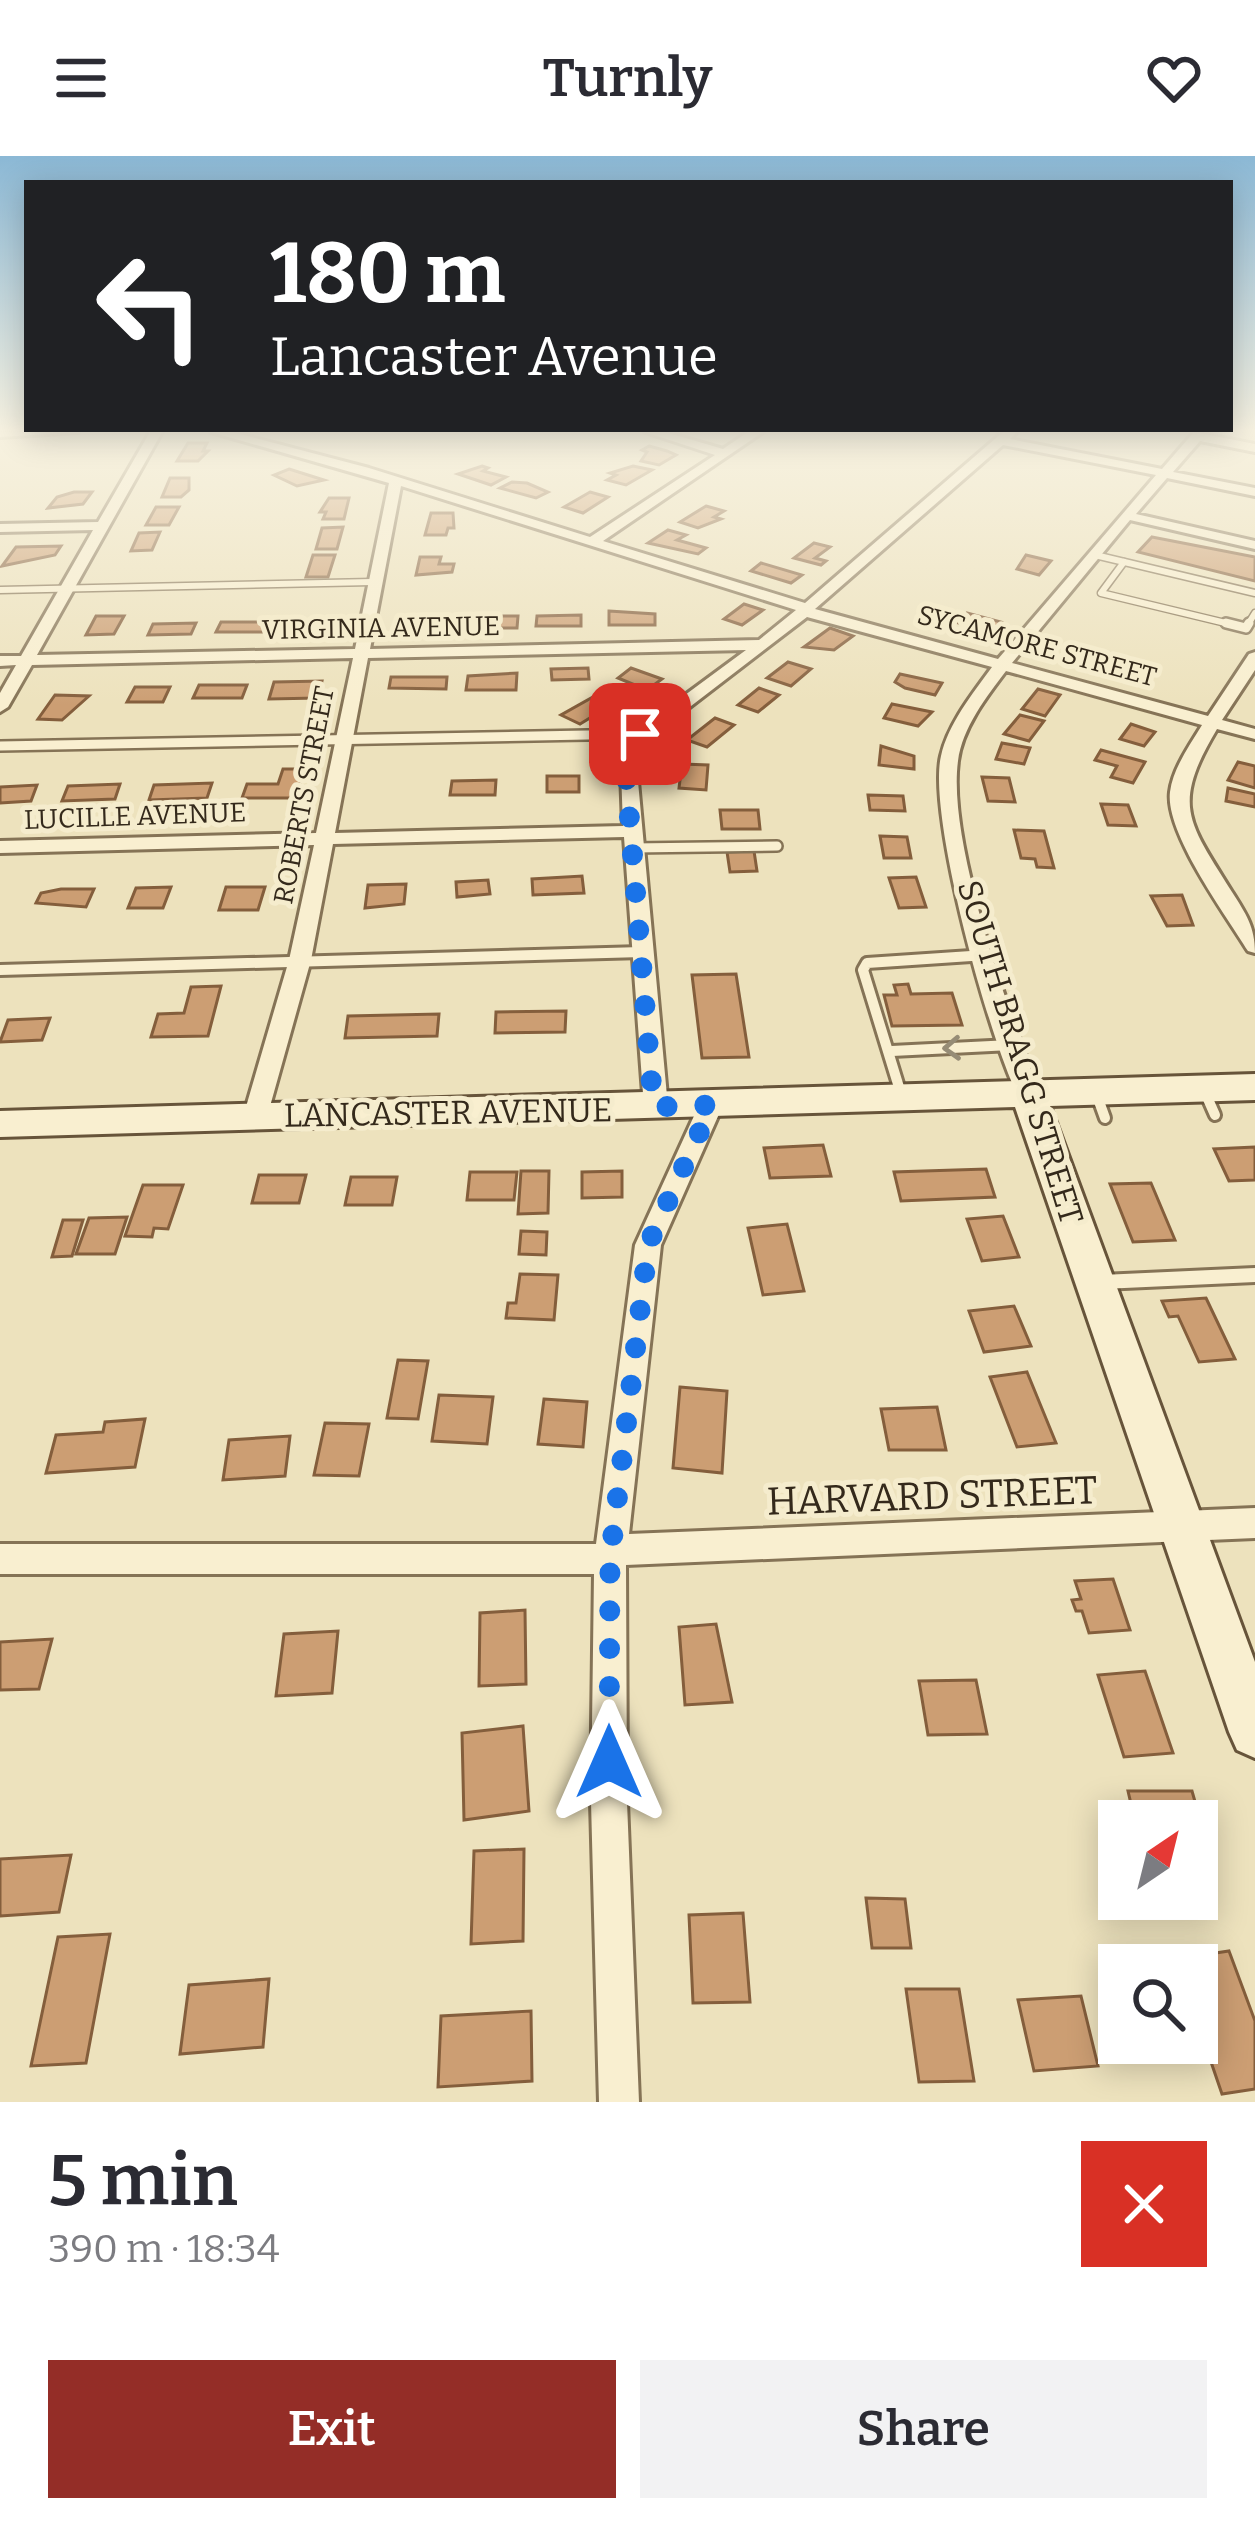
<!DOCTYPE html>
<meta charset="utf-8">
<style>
body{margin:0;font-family:Bitter,serif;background:#f2f2f3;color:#2b2b33;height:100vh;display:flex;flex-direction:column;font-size:45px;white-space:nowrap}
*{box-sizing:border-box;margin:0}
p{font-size:39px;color:#7c7c81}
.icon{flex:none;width:66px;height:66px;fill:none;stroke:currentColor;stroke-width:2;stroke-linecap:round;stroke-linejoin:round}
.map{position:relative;height:1946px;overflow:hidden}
.panel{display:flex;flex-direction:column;background:#fff;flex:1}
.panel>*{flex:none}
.banner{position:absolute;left:24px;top:24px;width:1209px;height:252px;border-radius:0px;box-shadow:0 6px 30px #0003;background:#202124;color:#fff;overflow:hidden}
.needle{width:78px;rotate:35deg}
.buttons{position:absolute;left:1098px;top:1644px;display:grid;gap:24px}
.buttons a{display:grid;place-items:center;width:120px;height:120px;border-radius:0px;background:#fff;box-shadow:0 6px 30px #0003;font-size:60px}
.pin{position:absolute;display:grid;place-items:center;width:102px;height:102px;color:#fff;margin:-51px;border-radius:24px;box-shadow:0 6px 18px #0006}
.me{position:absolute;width:132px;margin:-66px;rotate:0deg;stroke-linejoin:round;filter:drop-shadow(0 0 9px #0008)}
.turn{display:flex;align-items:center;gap:42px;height:252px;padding:0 48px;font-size:54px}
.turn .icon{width:156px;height:156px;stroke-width:2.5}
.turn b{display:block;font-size:84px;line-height:102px}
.round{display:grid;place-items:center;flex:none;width:126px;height:126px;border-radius:0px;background:#f2f2f3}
.head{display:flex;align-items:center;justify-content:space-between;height:204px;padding:0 48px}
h1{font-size:72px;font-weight:600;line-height:90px}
.action{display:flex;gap:24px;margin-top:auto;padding:24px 48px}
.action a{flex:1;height:138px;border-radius:0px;background:#942d27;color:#fff;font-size:48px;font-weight:600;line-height:138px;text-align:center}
.action a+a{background:#f2f2f3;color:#2b2b33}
header{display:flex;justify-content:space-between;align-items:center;height:156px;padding:0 48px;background:#fff;font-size:54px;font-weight:600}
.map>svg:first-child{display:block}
.building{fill:#cc9e73;stroke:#845e3c;stroke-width:3}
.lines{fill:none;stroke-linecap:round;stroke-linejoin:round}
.lane-far3-casing{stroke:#857356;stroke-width:9}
.lane-far2-casing{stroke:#857356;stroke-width:14}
.lane-far1-casing{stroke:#857356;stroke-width:16}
.lane-casing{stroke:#857356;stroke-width:20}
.street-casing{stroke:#857356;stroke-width:6}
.secondary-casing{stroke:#67543a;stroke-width:6}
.lane-far3{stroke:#f9efd0;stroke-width:6}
.lane-far2{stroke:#f9efd0;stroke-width:9}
.lane-far1{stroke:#f9efd0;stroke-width:10}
.lane{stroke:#f9efd0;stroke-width:14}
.street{fill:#f9efd0;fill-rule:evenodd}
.secondary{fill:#f9efd0;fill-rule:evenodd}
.oneway{stroke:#968c76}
.route{stroke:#1a73e8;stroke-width:21;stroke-dasharray:0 37.8}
.labels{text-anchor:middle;stroke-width:10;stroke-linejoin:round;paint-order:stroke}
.far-street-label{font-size:27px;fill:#34291b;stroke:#f5eccd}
.street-label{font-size:33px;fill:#34291b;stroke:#f5eccd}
.near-street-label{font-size:39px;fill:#34291b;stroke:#f5eccd}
</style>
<header><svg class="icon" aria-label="menu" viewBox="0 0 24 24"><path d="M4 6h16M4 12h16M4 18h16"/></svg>Turnly<svg class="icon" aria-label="heart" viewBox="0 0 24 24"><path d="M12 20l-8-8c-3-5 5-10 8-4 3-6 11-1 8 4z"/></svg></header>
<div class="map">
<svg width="1255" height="1946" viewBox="0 0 1255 1946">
<rect width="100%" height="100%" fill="#ede2bd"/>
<!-- building -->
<g class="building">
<path d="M188,287H207L203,295H208L198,305H177Z"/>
<path d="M649,290L667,295L676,299L659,309L641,305L647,296L642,294Z"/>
<path d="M482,310L488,312L483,315L506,321L491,329L458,318Z"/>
<path d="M633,310L652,314L626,329L607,324L616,319L610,317Z"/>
<path d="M289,313L324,324L297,330L274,319Z"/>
<path d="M170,322H189V334L181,341H162Z"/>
<path d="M512,326L527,327L548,336L536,342L500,332Z"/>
<path d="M74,336H92L83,348L48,352L57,341Z"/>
<path d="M590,336L608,341L583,357L564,351Z"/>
<path d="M329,342H349L344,363H323L326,356H320Z"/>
<path d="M706,350L724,355L714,361L721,363L698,372L680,366Z"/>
<path d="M156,351H179L169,369H146Z"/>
<path d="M431,357H453L454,372H448L446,379H425Z"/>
<path d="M343,371L337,393H316L322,372Z"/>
<path d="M668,374L686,379L677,384L706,392L698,398L648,387Z"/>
<path d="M160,376L152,394L131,395L139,377Z"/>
<path d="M1152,381L1255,401V425L1138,396Z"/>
<path d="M814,387L830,391L815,402L826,405L821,409L794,402Z"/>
<path d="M61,390L55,399L2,410L16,391Z"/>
<path d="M313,399H335L328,421H306Z"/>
<path d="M1026,399L1051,405L1039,419L1017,413Z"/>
<path d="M420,401H441L439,408H454L452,416L416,419Z"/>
<path d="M761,407L802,419L791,427L751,415Z"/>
<path d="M744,448L763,454L742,469L724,463Z"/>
<path d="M609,455L655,458V469H609Z"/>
<path d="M967,457L1001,466L993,475L959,467Z"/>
<path d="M581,459V470H536L537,460Z"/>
<path d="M96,460H124L114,478L86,479Z"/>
<path d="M469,460H518L517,472H468Z"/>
<path d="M449,463L448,473L402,474L403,464Z"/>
<path d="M291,465H326L323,475L287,476Z"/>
<path d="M221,466H267L263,476H216Z"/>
<path d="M196,467L191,478L148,479L153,468Z"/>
<path d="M830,472L853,480L834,494L804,491Z"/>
<path d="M788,506L811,513L791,530L767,522Z"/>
<path d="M588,512L589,523L552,524L551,513Z"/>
<path d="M631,512L662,523L647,534L618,522Z"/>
<path d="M517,517L516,534H466L468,520Z"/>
<path d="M900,518L942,527L935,539L905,532L895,526Z"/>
<path d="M391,521H447L446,533L389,532Z"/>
<path d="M322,525L318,542L269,543L274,526Z"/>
<path d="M199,529H247L242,542H193Z"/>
<path d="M135,531H170L163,546H127Z"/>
<path d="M759,532L779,539L758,556L738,549Z"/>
<path d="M1038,533L1060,539L1045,560L1022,553Z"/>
<path d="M55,539L89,540L62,564L38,563Z"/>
<path d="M593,541L611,549L580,568L561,559Z"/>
<path d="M892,548L932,556L918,570L884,562Z"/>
<path d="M1020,559L1044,565L1029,585L1004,578Z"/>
<path d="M715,562L734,569L707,591L687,584Z"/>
<path d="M1131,568L1155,576L1144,590L1120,583Z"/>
<path d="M1002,587L1030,592L1024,608L996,603Z"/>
<path d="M881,590L914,600V613L879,609Z"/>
<path d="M1101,594L1145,606L1133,627L1111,621L1117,610L1095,604Z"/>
<path d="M1238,606L1255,610V632L1228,624Z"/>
<path d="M682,608L708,609L706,634L679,632Z"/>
<path d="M283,613H304L296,642H242L247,628H278Z"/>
<rect x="547" y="620" width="32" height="16"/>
<path d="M982,621L1009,622L1015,646L988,645Z"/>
<path d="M496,624L495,639H450L452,625Z"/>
<path d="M212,627L207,642L149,644L154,629Z"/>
<path d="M120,628L115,643L62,645L68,630Z"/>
<path d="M37,629L31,645L0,647V631Z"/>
<path d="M1228,632L1255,638V651L1226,645Z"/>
<path d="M868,639L903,640L905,655L870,654Z"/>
<path d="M1101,648L1128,649L1136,670L1108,669Z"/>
<path d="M720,654H758L760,673H722Z"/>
<path d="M1014,674L1044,675L1054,712L1037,711L1035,703L1021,702Z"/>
<path d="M880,680L907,681L911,702H884Z"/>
<path d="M754,695L757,715L730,716L727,696Z"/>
<path d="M582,720L584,737L533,739L532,723Z"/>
<path d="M916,721L926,751L899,752L889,722Z"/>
<path d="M488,724L490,738L457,741L456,726Z"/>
<path d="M406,728L404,748L365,752L368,729Z"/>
<path d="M171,731L163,752H128L136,732Z"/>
<path d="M226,731H265L258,754H219Z"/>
<path d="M61,733H94L86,751L36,747L41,737Z"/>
<path d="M1182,739L1193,769L1167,770L1151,740Z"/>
<path d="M736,818L749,901L702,902L692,819Z"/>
<path d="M908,828L911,838L952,837L962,869L892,870L884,839H897L894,829Z"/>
<path d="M221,830L208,880L151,881L158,858L184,857L191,831Z"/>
<path d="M566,855L565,876L495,877L496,856Z"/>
<path d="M439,858L437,880L345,882L348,860Z"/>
<path d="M50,862L42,884L0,886L8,864Z"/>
<path d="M823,989L831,1020L770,1022L764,992Z"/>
<path d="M1255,991V1024L1229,1025L1214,993Z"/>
<path d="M986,1013L995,1041L901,1045L894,1016Z"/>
<path d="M521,1015H549L548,1057L518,1058Z"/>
<path d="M622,1015V1041L582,1042V1016Z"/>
<path d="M470,1016H517L514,1044H467Z"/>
<path d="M259,1019H306L299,1047H252Z"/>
<path d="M351,1021H397L392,1049H345Z"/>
<path d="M1151,1027L1175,1084L1133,1086L1110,1028Z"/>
<path d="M143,1029H183L168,1073L154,1072L152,1081L125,1080Z"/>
<path d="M1003,1060L1019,1101L982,1105L967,1063Z"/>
<path d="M127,1061L115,1098H76L89,1062Z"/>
<path d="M63,1064H83L72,1100L52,1101Z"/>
<path d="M787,1068L804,1135L763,1139L748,1072Z"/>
<path d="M521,1075L547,1076L546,1099L519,1098Z"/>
<path d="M520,1118L558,1119L554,1164L506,1162L508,1147H516Z"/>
<path d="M1206,1142L1235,1203L1199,1206L1178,1160L1169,1161L1162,1145Z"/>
<path d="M1014,1150L1031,1190L984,1196L969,1155Z"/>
<path d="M398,1204L428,1205L418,1263L387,1262Z"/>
<path d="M1027,1216L1056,1287L1017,1291L990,1221Z"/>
<path d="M680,1231L727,1235L722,1317L673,1312Z"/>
<path d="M439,1239L493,1241L487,1288L432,1285Z"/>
<path d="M544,1243L587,1246L583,1291L538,1288Z"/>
<path d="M937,1251L946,1294H889L881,1253Z"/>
<path d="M145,1263L135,1311L46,1317L56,1279L103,1276L105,1266Z"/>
<path d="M325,1267L369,1268L359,1320L314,1319Z"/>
<path d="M290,1280L285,1320L223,1324L229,1284Z"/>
<path d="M1113,1423L1130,1474L1089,1477L1082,1455H1076L1072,1444L1081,1443L1075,1425Z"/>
<path d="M525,1454L526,1528L479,1530L480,1457Z"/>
<path d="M716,1468L732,1546L685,1549L679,1471Z"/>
<path d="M338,1475L332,1537L276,1540L284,1478Z"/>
<path d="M52,1483L39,1533L0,1534V1486Z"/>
<path d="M1145,1515L1173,1597L1124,1601L1098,1519Z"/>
<path d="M976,1524L987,1578L928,1579L919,1525Z"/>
<path d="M523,1570L529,1655L464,1664L462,1577Z"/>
<path d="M1128,1635H1192L1215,1716H1197V1665H1135Z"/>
<path d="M524,1693L523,1785L471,1788L474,1695Z"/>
<path d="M71,1699L59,1756L0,1760V1703Z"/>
<path d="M866,1742L905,1743L911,1792H872Z"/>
<path d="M743,1757L750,1846L693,1847L689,1759Z"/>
<path d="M110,1778L86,1907L31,1910L58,1781Z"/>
<path d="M1229,1795L1255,1865V1933L1222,1938L1197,1865V1809H1178L1176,1803Z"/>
<path d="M269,1823L263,1891L180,1898L189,1829Z"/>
<path d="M906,1833H959L974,1925L919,1926Z"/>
<path d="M1081,1840L1098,1910L1034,1915L1018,1844Z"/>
<path d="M531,1855L532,1925L438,1931L441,1860Z"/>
</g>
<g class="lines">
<!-- lane-far3 casing -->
<g class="lane-far3-casing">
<g id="lane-far3">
<path d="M1095,399L1255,437"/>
<path d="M1124,406L1101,437L1238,470"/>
<path d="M0,434L372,426"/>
<path d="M1247,470L1255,457"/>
</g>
</g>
<!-- lane-far2 casing -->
<g class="lane-far2-casing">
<g id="lane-far2">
<path d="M1226,467L1246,472L1249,467"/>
<path d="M0,590L640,578"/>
<path d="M633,692L777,690"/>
</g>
</g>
<!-- lane-far1 casing -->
<g class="lane-far1-casing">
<g id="lane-far1">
<path d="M0,814L642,796"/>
<path d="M892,895L1011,889"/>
<path d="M1204,934L1215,959"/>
<path d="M1096,937L1105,962"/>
<path d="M902,941L863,814L867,807L986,799"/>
</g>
</g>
<!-- lane casing -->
<g class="lane-casing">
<path id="lane" d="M1102,1126L1255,1119"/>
</g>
<!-- street casing -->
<g class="street-casing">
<g id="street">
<path d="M0,276H78L0,281Z"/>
<path d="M150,276H162L37,499L355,493L389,327L211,276H232L369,312L590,381L715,299L645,276H665L723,293L748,276H763L603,385L805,447L1003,276H1017L1010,283L1162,313L1194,276L1255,288V296L1200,285L1173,316L1255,332V340L1167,322L1136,358L1255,385V393L1130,364L1012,507L1208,560L1249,498L1255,496V514L1222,564L1255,573V583L1217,573C1171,650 1188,665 1232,736C1246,758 1255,771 1255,797L1248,795C1226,759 1165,677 1170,636C1173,612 1190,589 1202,569L1006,515C987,540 962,572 958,605C947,687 1010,858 1040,938L1036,944H1020C990,887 927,659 941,600C948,568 973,537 992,511L807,461L635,593L668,951L664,957L656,960L644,951L624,681L333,688L311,804L267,961L255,970L247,967L243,961L289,804L314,689L0,697V685L316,677L353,502L32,509L8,551L0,556V537L16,509L0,510V500H21L93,374L0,376V368L98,366ZM1003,289L1156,319L998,503L815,453ZM401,330L796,454L759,484L370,493ZM746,494L620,587L623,670L335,677L368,502Z"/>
<path d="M711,940L723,949L661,1089L629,1378L1255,1352V1382L626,1409L627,1646L639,1946H599L591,1646L594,1418H0V1388H596L635,1089L699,949Z"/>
</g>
</g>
<!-- secondary casing -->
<g class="secondary-casing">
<path id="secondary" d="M1255,918V944L1050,950L1255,1506V1602L1237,1594L1229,1576L1015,951L0,981V955Z"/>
</g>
<!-- lane-far3 -->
<use href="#lane-far3" class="lane-far3"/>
<!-- lane-far2 -->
<use href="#lane-far2" class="lane-far2"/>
<!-- lane-far1 -->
<use href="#lane-far1" class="lane-far1"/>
<!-- lane -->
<use href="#lane" class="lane"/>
<!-- street -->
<use href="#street" class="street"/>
<!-- secondary -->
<use href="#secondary" class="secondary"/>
</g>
<!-- one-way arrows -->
<defs><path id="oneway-chevron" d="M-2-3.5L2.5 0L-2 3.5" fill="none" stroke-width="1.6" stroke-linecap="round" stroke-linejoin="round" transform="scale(3)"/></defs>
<use class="oneway" href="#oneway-chevron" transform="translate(952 892) rotate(177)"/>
<!-- sky -->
<linearGradient id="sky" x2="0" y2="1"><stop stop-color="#8bb8d5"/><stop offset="0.5" stop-color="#f7f2e1"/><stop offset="1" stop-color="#f7f2e1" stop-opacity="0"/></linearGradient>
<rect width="1255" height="549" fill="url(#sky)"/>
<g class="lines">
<!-- route -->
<path class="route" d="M609,1606L610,1403L648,1089L712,949L656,951L652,935L626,620V591L640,578"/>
</g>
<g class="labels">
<!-- far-street labels -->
<g class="far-street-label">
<text transform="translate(381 472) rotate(-1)" y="9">VIRGINIA AVENUE</text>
<text transform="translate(1037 490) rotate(15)" y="9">SYCAMORE STREET</text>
<text transform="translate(304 639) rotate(-79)" y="9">ROBERTS STREET</text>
<text transform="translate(135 660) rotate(-2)" y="9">LUCILLE AVENUE</text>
</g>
<!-- street labels -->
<g class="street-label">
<text transform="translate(1021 896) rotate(73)" y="12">SOUTH BRAGG STREET</text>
<text transform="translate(448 956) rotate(-1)" y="12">LANCASTER AVENUE</text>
</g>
<!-- near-street labels -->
<g class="near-street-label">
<text transform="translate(932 1339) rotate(-2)" y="14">HARVARD STREET</text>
</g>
</g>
</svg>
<div class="buttons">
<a><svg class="needle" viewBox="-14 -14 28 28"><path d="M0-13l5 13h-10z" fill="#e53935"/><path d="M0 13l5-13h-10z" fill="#7c7c81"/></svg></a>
<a><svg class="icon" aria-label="search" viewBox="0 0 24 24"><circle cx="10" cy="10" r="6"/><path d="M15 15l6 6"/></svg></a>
</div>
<div class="pin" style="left:640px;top:578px;background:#d93025"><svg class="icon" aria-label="arrive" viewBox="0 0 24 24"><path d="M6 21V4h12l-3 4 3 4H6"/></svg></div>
<svg class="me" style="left:609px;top:1606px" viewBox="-20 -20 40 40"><path d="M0-17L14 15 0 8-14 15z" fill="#1a73e8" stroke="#fff" stroke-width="4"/></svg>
<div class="banner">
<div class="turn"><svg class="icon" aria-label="left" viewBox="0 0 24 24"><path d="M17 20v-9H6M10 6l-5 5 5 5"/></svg><div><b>180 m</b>Lancaster Avenue</div></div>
</div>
</div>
<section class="panel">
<div class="head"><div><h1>5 min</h1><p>390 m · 18:34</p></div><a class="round" style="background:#d93025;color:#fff"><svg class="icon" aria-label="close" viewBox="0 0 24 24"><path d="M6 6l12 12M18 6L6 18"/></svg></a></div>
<div class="action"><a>Exit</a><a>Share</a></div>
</section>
